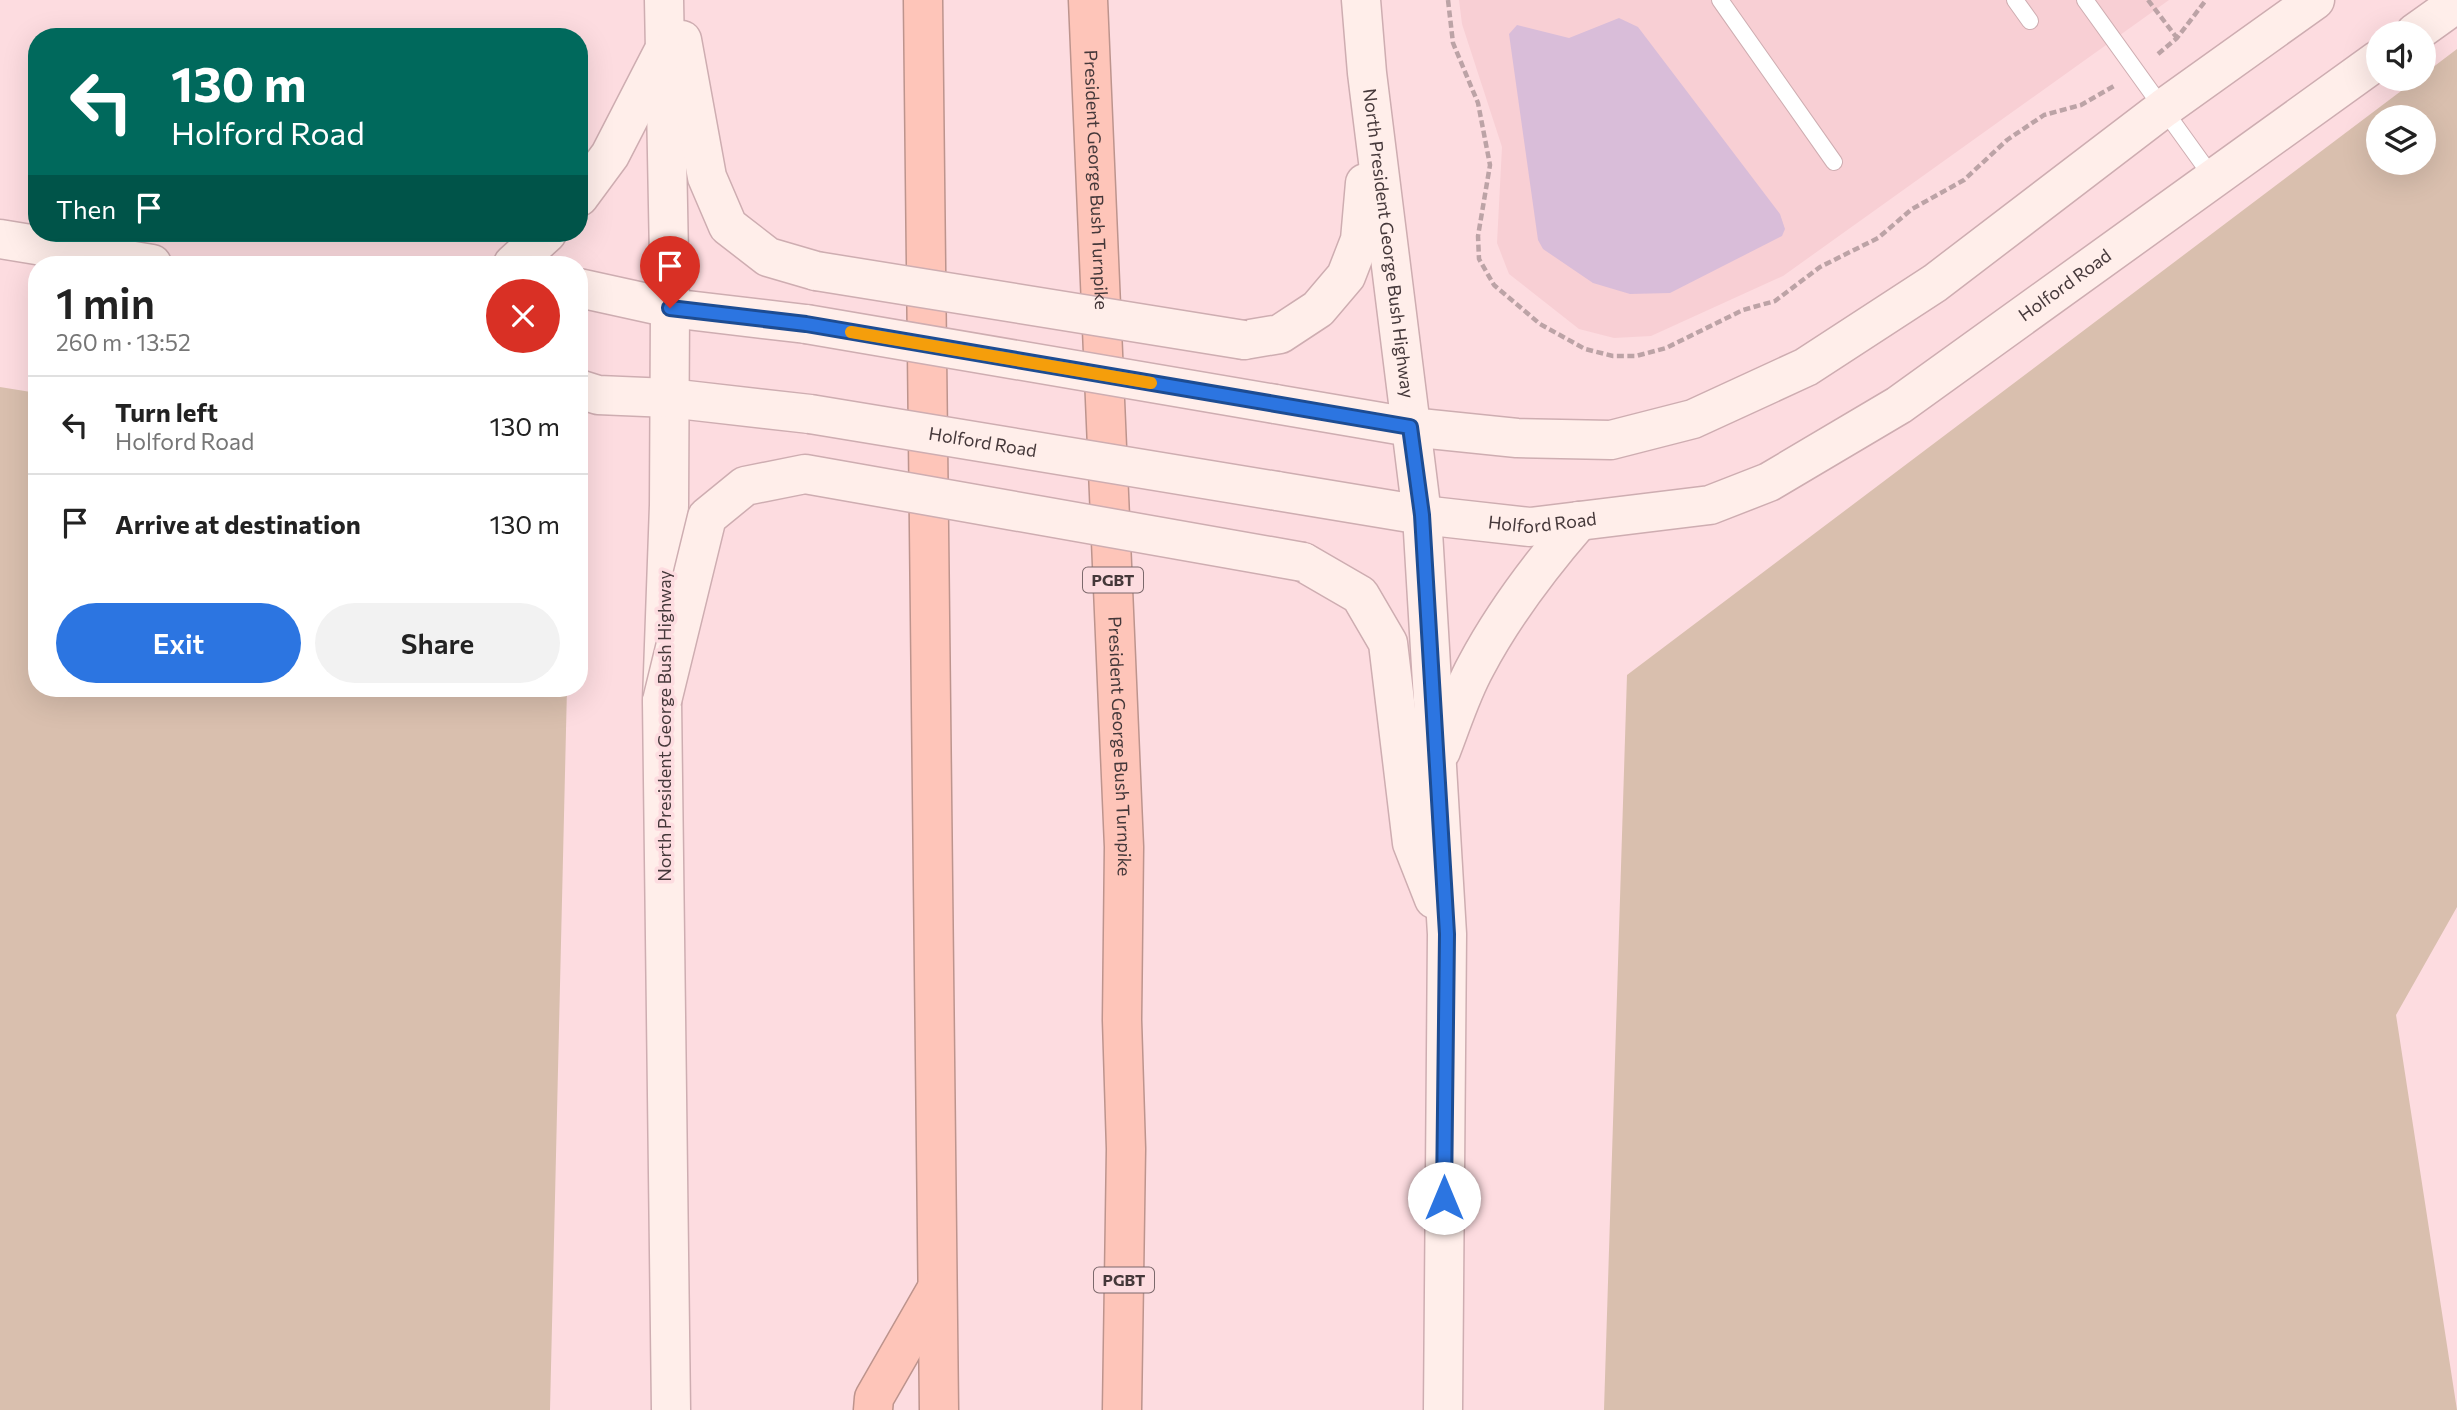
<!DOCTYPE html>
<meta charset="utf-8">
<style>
body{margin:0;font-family:Commissioner,sans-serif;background:#f2f2f2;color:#222;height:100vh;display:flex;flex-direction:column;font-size:26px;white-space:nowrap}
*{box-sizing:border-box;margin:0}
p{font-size:23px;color:#767676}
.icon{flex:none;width:38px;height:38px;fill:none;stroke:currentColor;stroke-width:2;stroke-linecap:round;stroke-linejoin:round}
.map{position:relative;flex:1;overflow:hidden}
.side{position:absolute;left:28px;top:256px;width:560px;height:441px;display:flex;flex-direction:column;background:#fff;border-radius:28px;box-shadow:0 7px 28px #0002}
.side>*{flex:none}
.hud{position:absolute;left:28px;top:28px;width:560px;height:214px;border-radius:28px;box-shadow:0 7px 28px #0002;background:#00695c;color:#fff;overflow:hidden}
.fabs{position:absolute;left:2366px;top:21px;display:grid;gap:14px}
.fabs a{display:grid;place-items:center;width:70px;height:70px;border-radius:50%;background:#fff;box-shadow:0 7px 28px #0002;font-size:35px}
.pin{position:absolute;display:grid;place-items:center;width:60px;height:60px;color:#fff;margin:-72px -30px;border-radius:50% 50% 50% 0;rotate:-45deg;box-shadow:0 0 7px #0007}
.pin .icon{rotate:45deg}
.me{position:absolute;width:77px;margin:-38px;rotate:0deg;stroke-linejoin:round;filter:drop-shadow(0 0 5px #0008)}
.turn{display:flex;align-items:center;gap:24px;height:147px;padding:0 28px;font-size:32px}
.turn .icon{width:91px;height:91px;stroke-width:2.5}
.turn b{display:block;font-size:49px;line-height:60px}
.then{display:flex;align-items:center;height:66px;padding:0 28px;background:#0003;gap:14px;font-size:26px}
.round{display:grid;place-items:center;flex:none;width:74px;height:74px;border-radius:37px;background:#f2f2f2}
.head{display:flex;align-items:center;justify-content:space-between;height:119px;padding:0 28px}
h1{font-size:42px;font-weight:600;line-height:52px}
.button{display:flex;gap:14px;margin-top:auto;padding:14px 28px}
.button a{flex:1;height:80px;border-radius:42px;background:#2c75e1;color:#fff;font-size:28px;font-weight:600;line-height:80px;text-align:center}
.button a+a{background:#f2f2f2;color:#222}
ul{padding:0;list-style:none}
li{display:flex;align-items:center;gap:21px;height:98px;padding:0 28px;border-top:2px solid #e0e0e0}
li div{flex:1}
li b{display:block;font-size:26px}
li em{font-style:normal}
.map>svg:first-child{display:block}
.built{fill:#f8cfd4}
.green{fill:#d9bfae;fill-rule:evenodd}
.water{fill:#d9bdd9}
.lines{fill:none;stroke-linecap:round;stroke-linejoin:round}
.lane-casing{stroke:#ceadb1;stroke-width:18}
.secondary-casing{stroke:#ceadb1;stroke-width:41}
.highway-casing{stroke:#bd948d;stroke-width:41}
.path{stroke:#bca3a6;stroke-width:4.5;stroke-dasharray:7 3.5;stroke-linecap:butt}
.lane{stroke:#fff;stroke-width:16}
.secondary{stroke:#ffeeea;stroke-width:38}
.highway{stroke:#fec5b9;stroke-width:38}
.secondary-bridge-casing{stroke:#ceadb1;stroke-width:41;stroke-linecap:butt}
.secondary-bridge{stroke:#ffeeea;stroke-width:38}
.route-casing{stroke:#1d4c92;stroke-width:18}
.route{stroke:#2c75e1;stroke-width:12}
.slow{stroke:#f59e0b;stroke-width:12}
.labels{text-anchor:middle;stroke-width:7;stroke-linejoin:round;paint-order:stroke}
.shield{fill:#fddce0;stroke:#7c696c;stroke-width:2}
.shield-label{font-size:16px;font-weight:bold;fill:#45383a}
.street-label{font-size:18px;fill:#45383a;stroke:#fddce0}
</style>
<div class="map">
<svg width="2457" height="1410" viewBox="0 0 2457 1410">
<rect width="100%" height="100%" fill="#fddce0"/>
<!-- built -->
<path class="built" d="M1459,0H2169L1783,276L1651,336L1614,338L1579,329L1509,274L1497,243L1502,147L1462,24Z"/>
<!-- green -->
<g class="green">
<path d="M2457,49V907L2396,1015L2457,1410H1604L1627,675L2417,79H2424V74ZM2378,117H2424V163H2378Z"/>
<path d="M0,387L37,393V688H567L550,1410H0Z"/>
</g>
<!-- water -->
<path class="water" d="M1619,18L1638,27L1780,214L1785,229L1782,236L1670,293L1630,294L1593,283L1543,249L1538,240L1509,34L1517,25L1569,38Z"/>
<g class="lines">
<!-- lane casing -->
<g class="lane-casing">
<g id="lane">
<path d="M1720,0L1834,162"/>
<path d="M2015,0L2030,21"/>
<path d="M2085,0L2213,178"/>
</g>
</g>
<!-- secondary casing -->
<g class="secondary-casing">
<g id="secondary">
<path d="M664,0L670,308L669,505L662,701L671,1410"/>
<path id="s1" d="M1361,0L1367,73L1422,515L1447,934L1443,1410"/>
<path d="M2415,33L2457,3"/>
<path d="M682,40L707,177L728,226L768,257L816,271"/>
<path d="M579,197L610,155L662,54"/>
<path d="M0,239L152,264"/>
<path d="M513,264L547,233"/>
<path d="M579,288L670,308L806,324"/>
<path d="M1244,340L1280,334L1318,309L1346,276L1360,240L1365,183"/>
<path d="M579,389L598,395L669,398L810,414"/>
<path d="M1275,404L1410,427L1517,438L1611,440L1693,419L1806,367L1935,283L2164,108L2315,0"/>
<path id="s2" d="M1277,491L1422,515L1530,527L1710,505L1769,482L1899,405L2378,60"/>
<path d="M1303,562L1360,595L1388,643L1412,843L1434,899"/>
<path d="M1441,751C1452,723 1461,693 1476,666C1504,613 1539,567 1579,521"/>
</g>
</g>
<!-- highway casing -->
<g class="highway-casing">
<g id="highway">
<path d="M923,0L939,1410"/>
<path id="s3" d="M1088,0L1124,847L1122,1020L1126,1149L1122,1410"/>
<path d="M873,1410L874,1398L936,1290"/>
</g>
</g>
<!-- path -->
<g class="path">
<path d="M1448,0L1453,43L1478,103L1490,165L1478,236L1479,259L1494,285L1540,324L1585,349L1613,356H1636L1666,348L1743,310L1775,301L1820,267L1878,238L1912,209L1964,180L2007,140L2044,115L2081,105L2114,86"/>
<path d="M2148,0L2177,38"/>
<path d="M2158,54L2177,38L2206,0"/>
</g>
<!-- lane -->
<use href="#lane" class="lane"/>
<!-- secondary -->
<use href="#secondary" class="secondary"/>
<!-- highway -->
<use href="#highway" class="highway"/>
<!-- secondary-bridge casing -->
<g class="secondary-bridge-casing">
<g id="secondary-bridge">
<path d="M816,271L1244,340"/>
<path d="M806,324L1275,404"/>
<path id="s4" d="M810,414L1277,491"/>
<path d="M662,701L707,517L745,486L805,474L1303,562"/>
</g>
</g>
<!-- secondary-bridge -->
<use href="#secondary-bridge" class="secondary-bridge"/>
</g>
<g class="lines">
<!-- route casing -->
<g class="route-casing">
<path id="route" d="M670,308L806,324L1410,427L1422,515L1447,934L1444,1198"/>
</g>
<!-- route -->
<use href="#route" class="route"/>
<!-- slow -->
<path class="slow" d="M851,332L1151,383"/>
</g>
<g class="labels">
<!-- shield labels -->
<g class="shield">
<rect x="1083" y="567.5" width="60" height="25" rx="5"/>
<rect x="1094" y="1267.5" width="60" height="25" rx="5"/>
</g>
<g class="shield-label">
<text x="1113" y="586">PGBT</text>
<text x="1124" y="1286">PGBT</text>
</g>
<!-- street labels -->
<g class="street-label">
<text dy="6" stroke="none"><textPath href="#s3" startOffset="180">President George Bush Turnpike</textPath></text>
<text dy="6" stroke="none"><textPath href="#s1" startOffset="245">North President George Bush Highway</textPath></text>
<text dy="6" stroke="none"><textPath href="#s2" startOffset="856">Holford Road</textPath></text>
<text dy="6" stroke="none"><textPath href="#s4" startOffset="175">Holford Road</textPath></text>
<text dy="6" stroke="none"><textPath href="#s2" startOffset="268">Holford Road</textPath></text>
<text transform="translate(665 726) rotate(-90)" y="6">North President George Bush Highway</text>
<text dy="6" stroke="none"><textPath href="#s3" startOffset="747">President George Bush Turnpike</textPath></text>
</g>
</g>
</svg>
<div class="fabs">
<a><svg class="icon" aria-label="sound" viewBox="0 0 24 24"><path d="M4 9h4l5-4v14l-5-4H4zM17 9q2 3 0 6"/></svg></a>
<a><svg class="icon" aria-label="layers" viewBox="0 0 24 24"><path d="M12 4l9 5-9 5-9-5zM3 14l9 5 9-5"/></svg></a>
</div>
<div class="pin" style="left:670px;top:308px;background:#d93025"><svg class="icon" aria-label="arrive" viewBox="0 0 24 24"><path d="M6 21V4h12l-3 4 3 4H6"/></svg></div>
<svg class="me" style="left:1444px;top:1198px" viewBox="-20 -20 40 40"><circle r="19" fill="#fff"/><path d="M0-13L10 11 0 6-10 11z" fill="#2c75e1"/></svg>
<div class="hud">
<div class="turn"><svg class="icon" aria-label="left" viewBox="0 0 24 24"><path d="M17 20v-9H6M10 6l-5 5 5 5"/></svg><div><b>130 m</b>Holford Road</div></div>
<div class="then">Then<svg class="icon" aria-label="arrive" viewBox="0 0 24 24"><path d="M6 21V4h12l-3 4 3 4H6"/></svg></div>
</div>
<section class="side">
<div class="head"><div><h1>1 min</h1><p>260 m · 13:52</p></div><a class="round" style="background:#d93025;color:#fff"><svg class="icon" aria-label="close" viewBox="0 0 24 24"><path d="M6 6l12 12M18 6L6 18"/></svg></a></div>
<ul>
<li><svg class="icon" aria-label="left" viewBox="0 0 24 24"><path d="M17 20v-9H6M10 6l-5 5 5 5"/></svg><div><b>Turn left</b><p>Holford Road</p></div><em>130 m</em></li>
<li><svg class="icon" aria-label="arrive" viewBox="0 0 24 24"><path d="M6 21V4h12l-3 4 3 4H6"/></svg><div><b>Arrive at destination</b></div><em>130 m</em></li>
</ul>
<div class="button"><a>Exit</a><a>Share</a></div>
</section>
</div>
